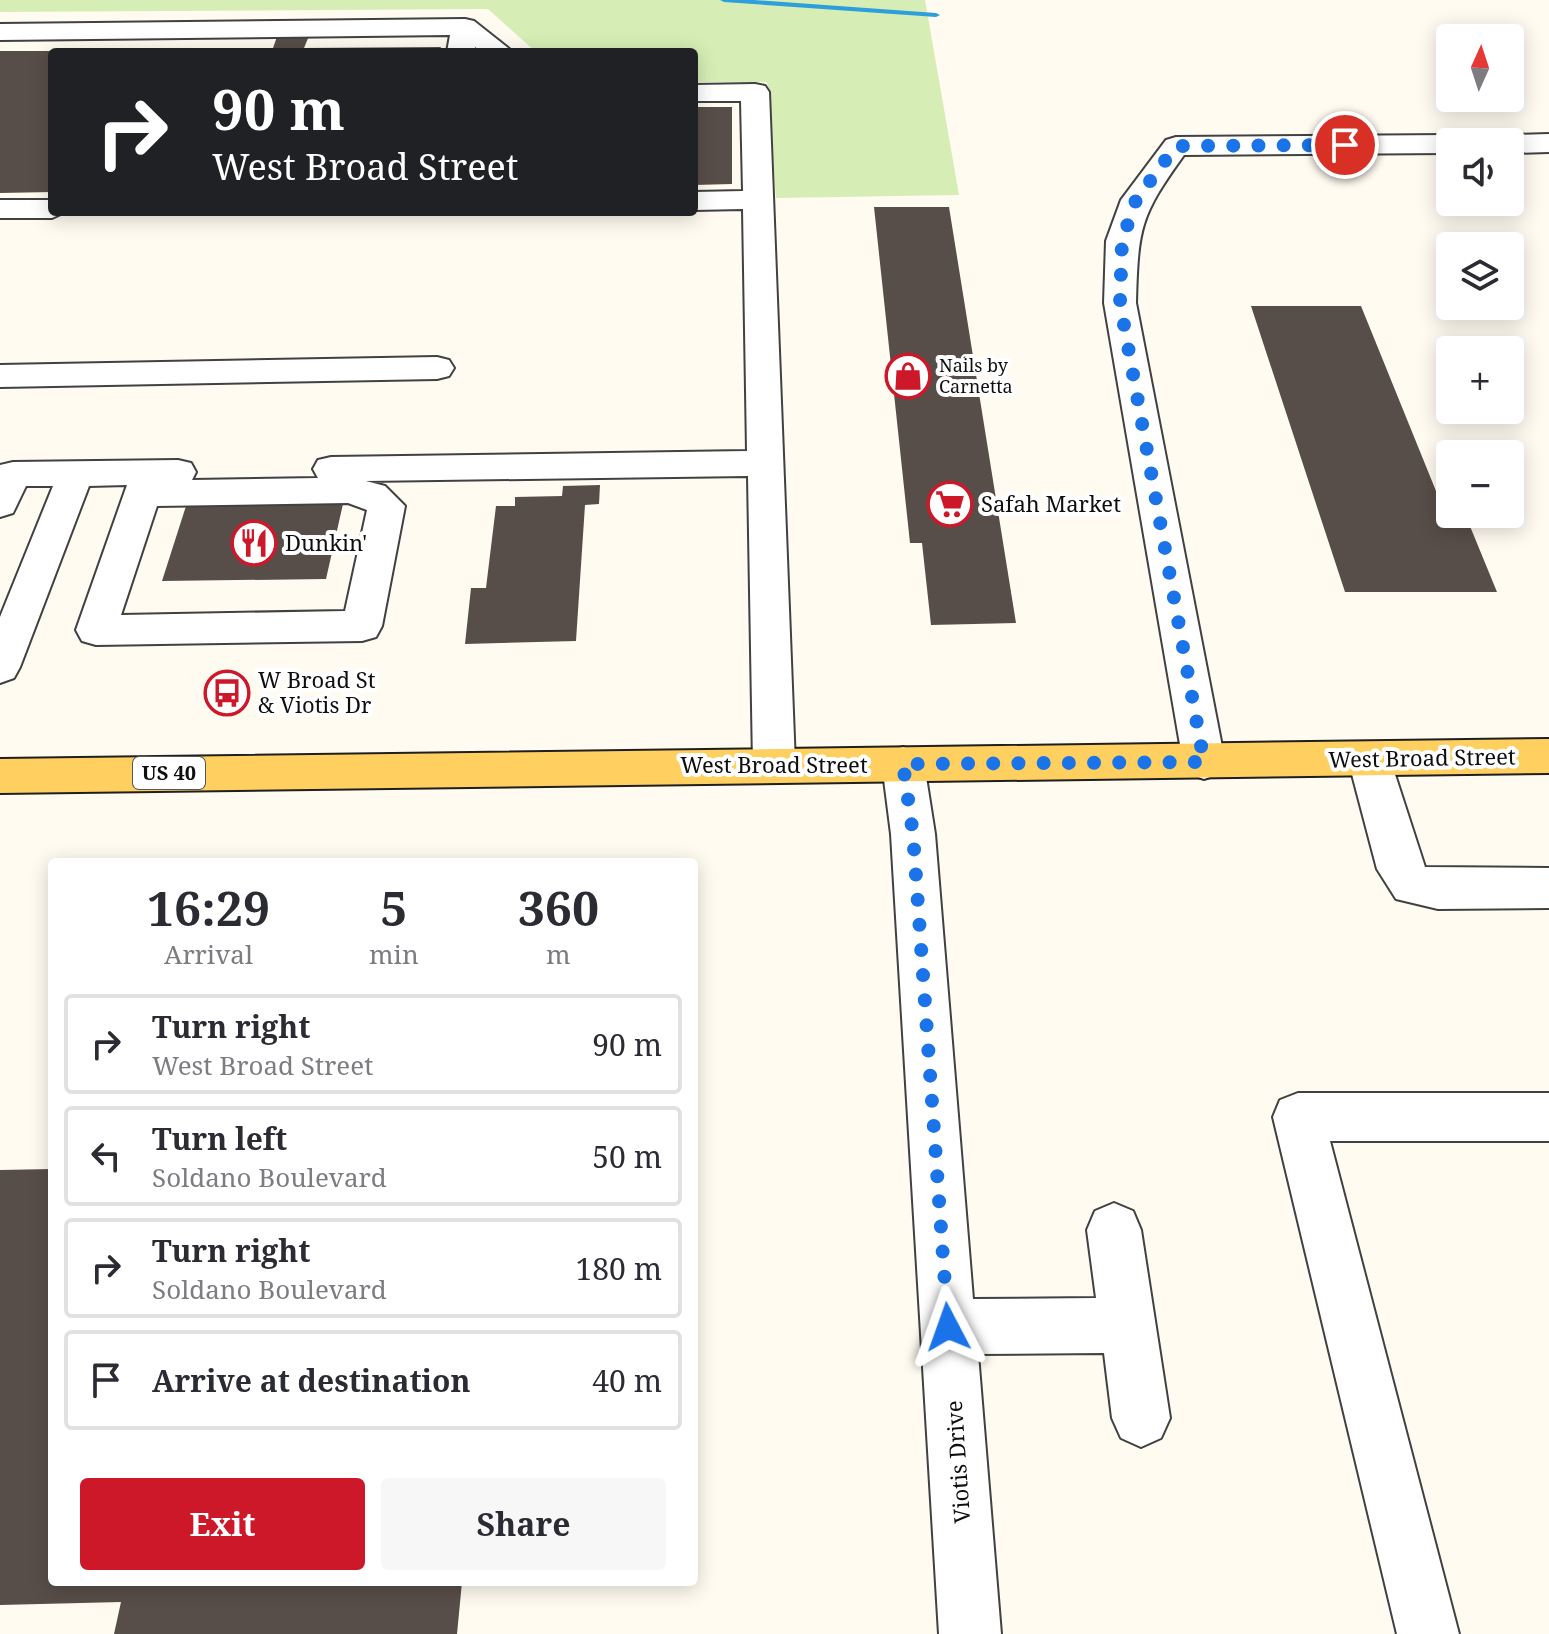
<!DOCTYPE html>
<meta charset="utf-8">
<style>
body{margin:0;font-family:"Noto Serif",serif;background:#f7f7f7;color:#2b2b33;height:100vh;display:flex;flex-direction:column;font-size:30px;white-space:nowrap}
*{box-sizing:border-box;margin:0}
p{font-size:26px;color:#7c7c81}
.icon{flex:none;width:44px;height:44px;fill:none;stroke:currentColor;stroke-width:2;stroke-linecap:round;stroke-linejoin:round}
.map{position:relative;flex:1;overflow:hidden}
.details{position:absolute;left:48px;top:858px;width:650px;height:728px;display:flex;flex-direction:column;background:#fff;border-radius:8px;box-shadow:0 4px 20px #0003}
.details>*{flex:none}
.guide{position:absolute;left:48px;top:48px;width:650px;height:168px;border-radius:8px;box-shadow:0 4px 20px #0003;background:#202124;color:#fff;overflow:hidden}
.needle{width:52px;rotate:3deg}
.fabs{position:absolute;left:1436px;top:24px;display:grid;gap:16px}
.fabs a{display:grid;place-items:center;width:88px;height:88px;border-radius:8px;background:#fff;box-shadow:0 4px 20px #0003;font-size:40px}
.pin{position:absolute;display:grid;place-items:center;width:68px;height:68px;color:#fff;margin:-34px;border:4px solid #fff;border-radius:50%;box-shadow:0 2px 8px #0007}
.me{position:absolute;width:88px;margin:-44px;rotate:356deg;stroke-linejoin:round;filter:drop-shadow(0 0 6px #0008)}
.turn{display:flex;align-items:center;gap:28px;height:168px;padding:0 32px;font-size:36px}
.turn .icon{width:104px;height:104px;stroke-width:2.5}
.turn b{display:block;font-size:56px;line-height:68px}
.eta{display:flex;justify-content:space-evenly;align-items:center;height:136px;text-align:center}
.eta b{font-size:48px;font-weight:700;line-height:56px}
.button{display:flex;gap:16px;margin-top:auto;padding:16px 32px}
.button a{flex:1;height:92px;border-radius:8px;background:#cd182a;color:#fff;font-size:32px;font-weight:700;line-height:92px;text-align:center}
.button a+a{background:#f7f7f7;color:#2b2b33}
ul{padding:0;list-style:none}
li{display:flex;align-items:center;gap:24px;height:100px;margin:0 16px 12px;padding:0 16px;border:4px solid #e1e1e2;border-radius:8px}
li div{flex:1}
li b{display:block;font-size:30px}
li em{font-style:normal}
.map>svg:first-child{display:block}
.green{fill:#d6eeb5}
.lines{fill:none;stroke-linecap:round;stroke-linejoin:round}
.stream{fill:#2e9fdb;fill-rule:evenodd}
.building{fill:#584e49}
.minor-casing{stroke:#414141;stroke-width:4}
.major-casing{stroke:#1f1f1f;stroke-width:4}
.minor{fill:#fff;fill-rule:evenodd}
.major{fill:#ffcf60;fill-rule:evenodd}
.route{stroke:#1a73e8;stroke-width:14;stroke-dasharray:0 25.2}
.labels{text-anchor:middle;stroke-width:8;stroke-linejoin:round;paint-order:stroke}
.far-poi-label{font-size:18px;fill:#0e0e0e;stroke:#fff;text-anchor:start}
.shield{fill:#fff;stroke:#565656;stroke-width:2}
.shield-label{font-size:20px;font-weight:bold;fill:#0e0e0e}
.poi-label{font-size:22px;fill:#0e0e0e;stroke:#fff;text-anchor:start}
.street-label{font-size:22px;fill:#0e0e0e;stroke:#fff}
</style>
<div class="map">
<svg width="1549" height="1634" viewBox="0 0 1549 1634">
<rect width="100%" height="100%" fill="#fffbf0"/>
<!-- green -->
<path class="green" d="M0,0H925L959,195L776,198L767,82H694V52H536L488,9L0,12Z"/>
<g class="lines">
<!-- stream -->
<path class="stream" d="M720,0H754L936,13L940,15L936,17L724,2Z"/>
</g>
<!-- building -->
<g class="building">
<path d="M279,31H311L304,48L441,47L439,52H195L273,48Z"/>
<path d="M0,51H52V192L0,193Z"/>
<path d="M694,107H732V184L694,185Z"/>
<path d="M874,207H949L1016,623L931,625L922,543H910Z"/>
<path d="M1251,306H1361L1436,491H1450V514H1465L1497,592H1345Z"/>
<path d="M600,485L599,504L585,505L576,641L465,644L471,588H486L496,506H515V497L562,496L563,486Z"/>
<path d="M343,504L326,579L162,581L186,506Z"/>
<path d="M52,1169V1582H462L457,1634H114L121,1602L0,1605V1170Z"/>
</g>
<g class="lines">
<!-- minor casing -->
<g class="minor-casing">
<g id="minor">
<path d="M465,19L474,21L513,52H482L475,47V52H447L450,35L0,40V24Z"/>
<path d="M755,84L765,86L769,92L795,764L789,776L774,781L759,776L753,764L748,476L366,481L385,486L405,506L382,626L376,637L362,641L96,645L82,641L76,630L127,485L89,486L20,667L14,678L0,683V617L53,486H26L13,513L0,517V465L13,462L178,460L191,463L196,472L192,480L318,478L313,469L318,460L331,457L747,451L743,209L694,210V192L743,191L741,101H694V85ZM348,503L367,510L345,611L121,615L157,506Z"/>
<path d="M1549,134V152L1510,153V142H1497L1510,135Z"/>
<path d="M1450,135L1463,142H1450V153L1184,155C1140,216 1138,228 1136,303L1225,762L1219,774L1204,779L1189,774L1183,762L1104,303L1106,241L1121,200L1166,140L1176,137Z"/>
<path d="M0,200H52V212H65L52,218H0Z"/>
<path d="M437,357L449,360L454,368L449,376L437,379L0,387V365Z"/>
<path d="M1369,742L1384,747L1390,759L1425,867L1549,868V908L1438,909L1396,899L1377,869L1348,759L1354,747Z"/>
<path d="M903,747L918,752L924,764L935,834L973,1299L1096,1298L1087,1230L1095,1211L1114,1203L1133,1211L1141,1230L1170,1418L1161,1438L1141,1447L1121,1438L1112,1418L1104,1353L978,1354L1001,1634H939L891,834L882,764L888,752Z"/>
<path d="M1298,1093H1549V1141H1330L1459,1634H1397L1273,1117L1280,1100Z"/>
</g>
</g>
<!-- major casing -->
<g class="major-casing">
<path id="major" d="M1549,739V773L0,793V759Z"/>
</g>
<!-- minor -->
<use href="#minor" class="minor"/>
<!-- major -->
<use href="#major" class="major"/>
</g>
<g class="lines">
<!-- route -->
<path class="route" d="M948,1327L913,834L903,764L1204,762L1120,303L1122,241L1136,200L1176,146L1345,145"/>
</g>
<!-- icons -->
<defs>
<g id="shop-ring" transform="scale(2.3)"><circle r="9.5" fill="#fff" stroke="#cd182a" stroke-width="1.5"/><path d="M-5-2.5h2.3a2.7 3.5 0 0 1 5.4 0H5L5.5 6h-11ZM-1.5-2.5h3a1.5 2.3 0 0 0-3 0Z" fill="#cd182a"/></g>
<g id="supermarket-ring" transform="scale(2.3)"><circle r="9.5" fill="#fff" stroke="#cd182a" stroke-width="1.5"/><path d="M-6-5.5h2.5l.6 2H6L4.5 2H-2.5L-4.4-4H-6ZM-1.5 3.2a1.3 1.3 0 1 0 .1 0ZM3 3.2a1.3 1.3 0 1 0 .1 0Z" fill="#cd182a"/></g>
<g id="restaurant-ring" transform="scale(2.3)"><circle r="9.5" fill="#fff" stroke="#cd182a" stroke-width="1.5"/><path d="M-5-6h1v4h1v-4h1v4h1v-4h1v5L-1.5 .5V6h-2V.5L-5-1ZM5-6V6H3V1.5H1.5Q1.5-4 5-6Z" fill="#cd182a"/></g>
<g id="bus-ring" transform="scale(2.3)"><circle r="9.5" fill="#fff" stroke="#cd182a" stroke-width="1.5"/><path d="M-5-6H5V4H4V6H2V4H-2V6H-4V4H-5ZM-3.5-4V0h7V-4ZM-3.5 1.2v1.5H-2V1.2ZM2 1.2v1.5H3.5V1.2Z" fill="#cd182a"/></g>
</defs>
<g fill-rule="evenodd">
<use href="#shop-ring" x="908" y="376"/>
<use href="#supermarket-ring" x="950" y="504"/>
<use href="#restaurant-ring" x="254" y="543"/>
<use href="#bus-ring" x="227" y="693"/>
</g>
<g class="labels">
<!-- far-poi labels -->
<g class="far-poi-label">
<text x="939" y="372">Nails by<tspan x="939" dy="21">Carnetta</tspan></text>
</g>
<!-- shield labels -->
<rect class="shield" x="133" y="757" width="72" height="32" rx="6"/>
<g class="shield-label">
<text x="169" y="780">US 40</text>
</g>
<!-- poi labels -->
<g class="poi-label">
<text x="981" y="512">Safah Market</text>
<text x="285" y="551">Dunkin'</text>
<text x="258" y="688">W Broad St<tspan x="258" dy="25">&amp; Viotis Dr</tspan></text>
</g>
<!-- street labels -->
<g class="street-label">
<text transform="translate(1422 758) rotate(-1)" y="8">West Broad Street</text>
<text x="774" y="773">West Broad Street</text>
<text transform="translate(958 1462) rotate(-94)" y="8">Viotis Drive</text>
</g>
</g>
</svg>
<div class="fabs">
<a><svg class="needle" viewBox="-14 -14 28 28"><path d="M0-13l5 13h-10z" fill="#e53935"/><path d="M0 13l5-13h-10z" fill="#7c7c81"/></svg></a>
<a><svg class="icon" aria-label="sound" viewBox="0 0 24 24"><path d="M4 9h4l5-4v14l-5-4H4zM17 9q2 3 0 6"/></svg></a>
<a><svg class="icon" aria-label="layers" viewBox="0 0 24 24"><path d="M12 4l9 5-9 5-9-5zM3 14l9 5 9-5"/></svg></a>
<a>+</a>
<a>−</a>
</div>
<div class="pin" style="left:1345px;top:145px;background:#d93025"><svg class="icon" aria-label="arrive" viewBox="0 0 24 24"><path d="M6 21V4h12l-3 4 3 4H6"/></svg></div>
<svg class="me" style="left:948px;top:1327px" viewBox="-20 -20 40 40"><path d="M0-17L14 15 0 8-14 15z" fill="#1a73e8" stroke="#fff" stroke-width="4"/></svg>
<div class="guide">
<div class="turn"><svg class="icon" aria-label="right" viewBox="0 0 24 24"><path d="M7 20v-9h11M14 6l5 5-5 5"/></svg><div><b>90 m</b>West Broad Street</div></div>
</div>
<section class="details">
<div class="eta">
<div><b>16:29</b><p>Arrival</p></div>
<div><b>5</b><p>min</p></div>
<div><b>360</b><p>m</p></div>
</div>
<ul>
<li><svg class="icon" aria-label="right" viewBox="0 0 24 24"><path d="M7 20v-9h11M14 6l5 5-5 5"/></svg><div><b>Turn right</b><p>West Broad Street</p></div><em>90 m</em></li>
<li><svg class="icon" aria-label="left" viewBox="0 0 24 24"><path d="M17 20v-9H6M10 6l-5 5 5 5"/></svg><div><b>Turn left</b><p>Soldano Boulevard</p></div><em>50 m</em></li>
<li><svg class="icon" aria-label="right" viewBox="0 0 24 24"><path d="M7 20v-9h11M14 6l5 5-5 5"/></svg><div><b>Turn right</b><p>Soldano Boulevard</p></div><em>180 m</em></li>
<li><svg class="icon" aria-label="arrive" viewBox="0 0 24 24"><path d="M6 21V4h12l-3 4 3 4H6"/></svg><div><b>Arrive at destination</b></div><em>40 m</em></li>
</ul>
<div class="button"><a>Exit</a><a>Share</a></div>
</section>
</div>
